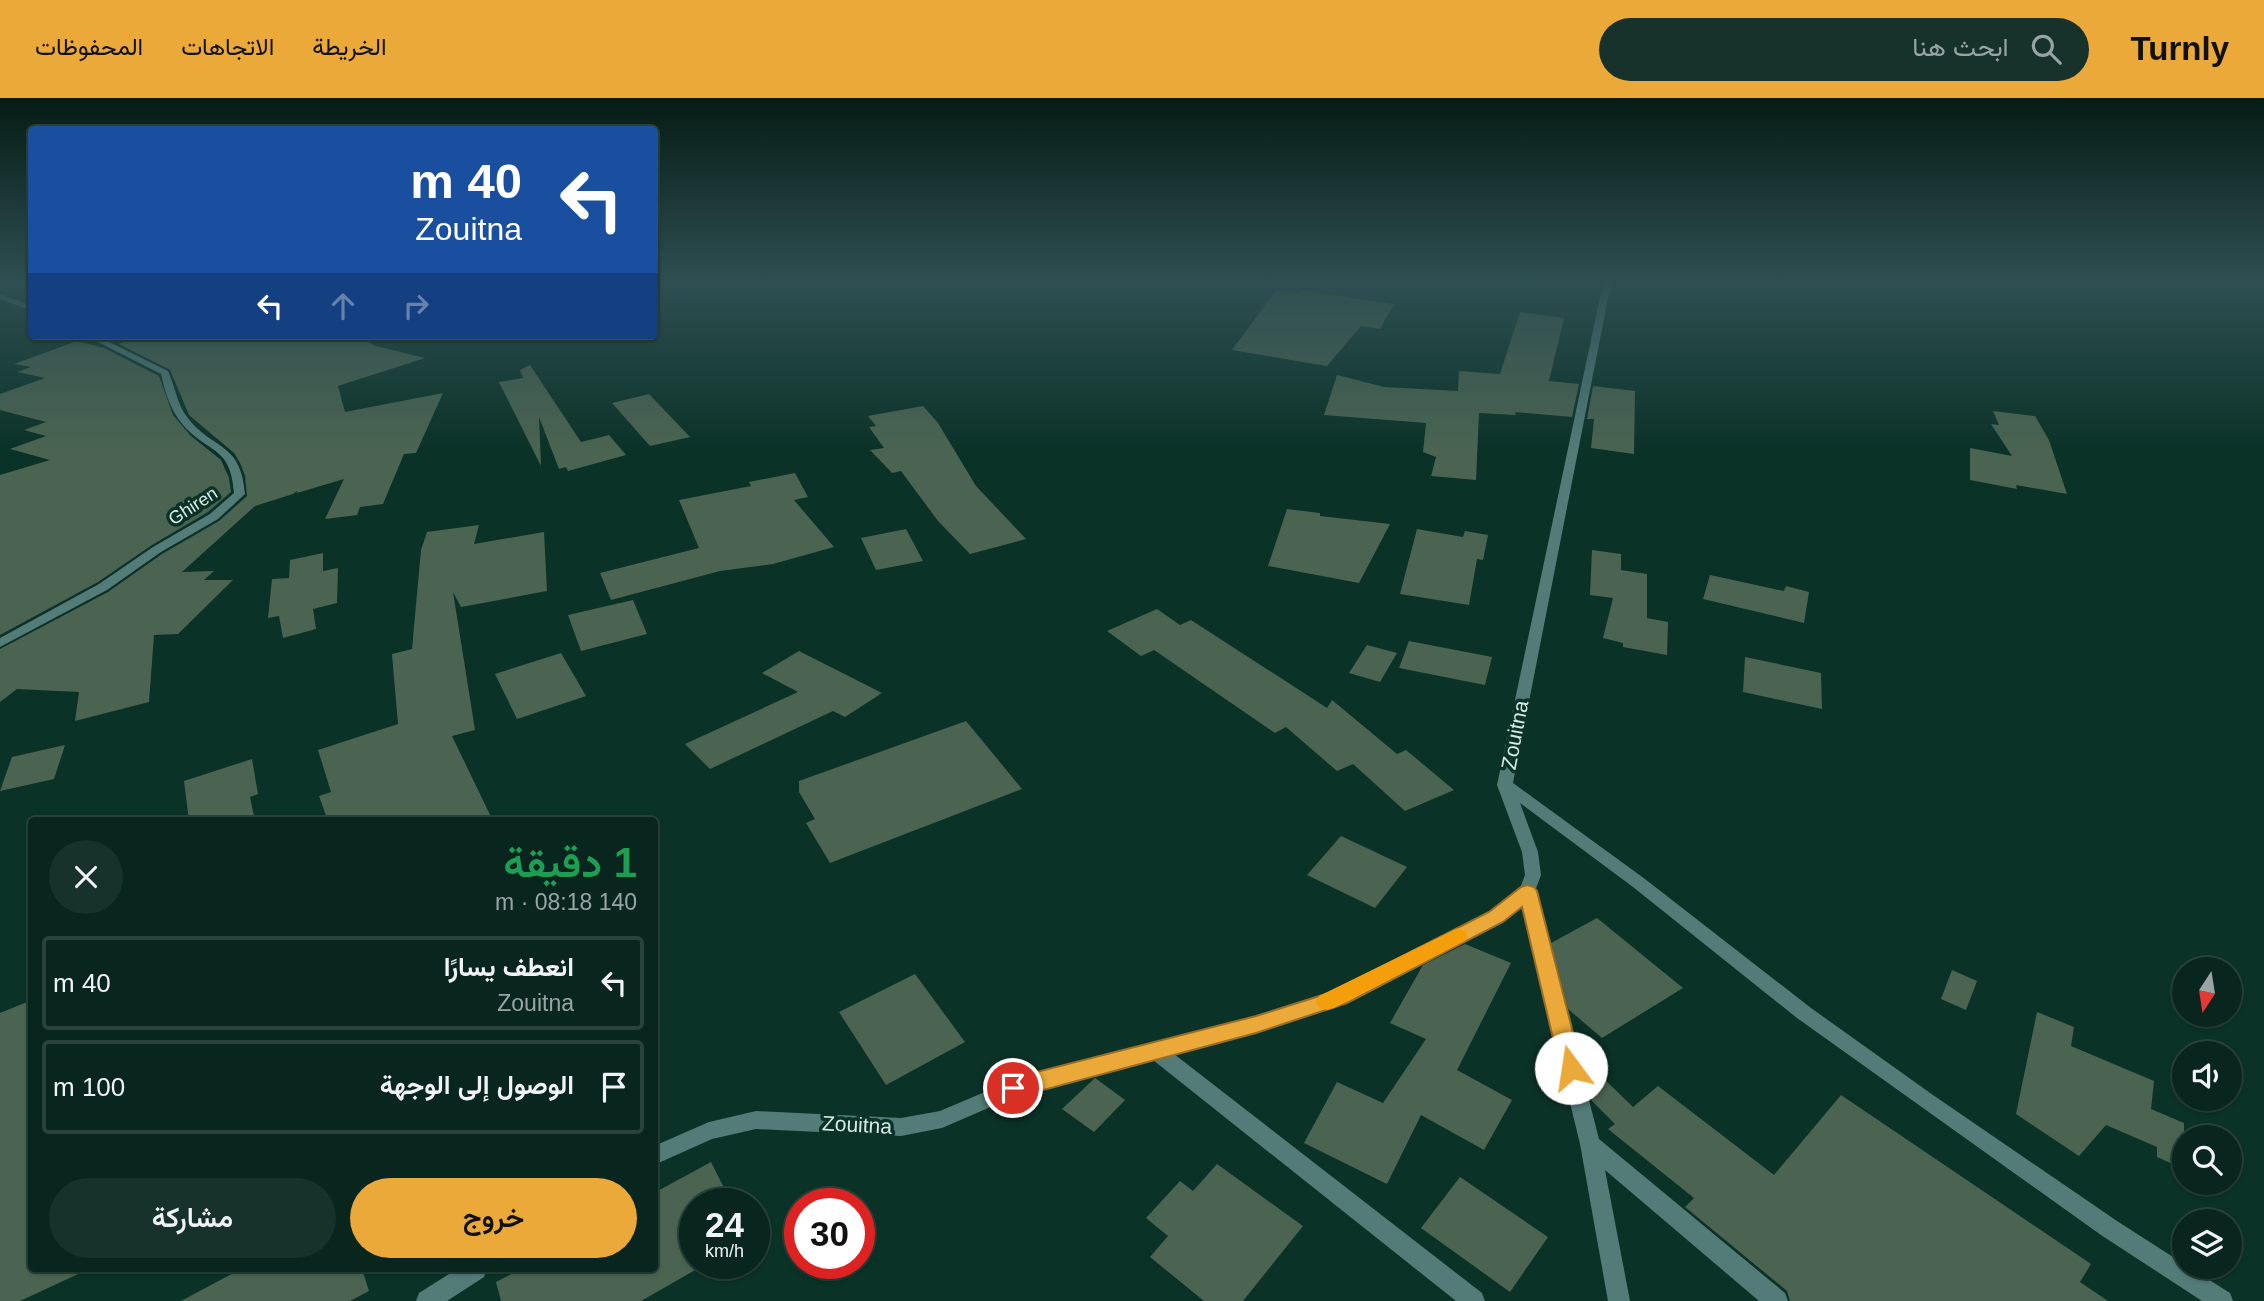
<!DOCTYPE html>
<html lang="ar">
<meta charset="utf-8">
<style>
body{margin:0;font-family:Helvetica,Vazirmatn,sans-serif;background:#16322a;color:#f1f3f6;direction:rtl;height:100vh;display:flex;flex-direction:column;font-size:26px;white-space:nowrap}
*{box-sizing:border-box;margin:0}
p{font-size:23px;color:#98a5a4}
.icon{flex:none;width:38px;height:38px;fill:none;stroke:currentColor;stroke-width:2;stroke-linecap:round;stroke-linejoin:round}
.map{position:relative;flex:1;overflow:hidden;direction:ltr}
.sheet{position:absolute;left:28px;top:719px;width:630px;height:455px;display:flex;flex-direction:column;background:#08261d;border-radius:7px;box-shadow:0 2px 5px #0004,0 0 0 2px #29433b;direction:rtl}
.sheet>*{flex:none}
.top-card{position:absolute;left:28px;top:28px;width:630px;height:214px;border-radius:7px;box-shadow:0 2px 5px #0004,0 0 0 2px #29433b;direction:rtl;background:#1a4fa0;color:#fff;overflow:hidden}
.needle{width:46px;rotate:192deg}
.tools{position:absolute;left:2172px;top:859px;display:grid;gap:14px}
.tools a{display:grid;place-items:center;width:70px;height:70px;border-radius:50%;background:#08261d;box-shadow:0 2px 5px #0004,0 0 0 2px #29433b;font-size:35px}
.speed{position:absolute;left:679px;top:1090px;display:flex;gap:14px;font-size:35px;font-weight:700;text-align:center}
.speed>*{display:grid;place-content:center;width:91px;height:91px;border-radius:50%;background:#08261d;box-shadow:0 2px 5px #0004,0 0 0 2px #29433b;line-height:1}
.speed small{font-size:18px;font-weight:400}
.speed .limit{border:10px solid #d22;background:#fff;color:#111}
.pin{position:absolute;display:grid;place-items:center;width:60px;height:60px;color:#fff;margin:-30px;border:4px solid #fff;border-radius:50%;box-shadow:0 2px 7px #0007}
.me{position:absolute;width:77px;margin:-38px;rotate:346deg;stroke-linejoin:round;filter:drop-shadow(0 0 5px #0008)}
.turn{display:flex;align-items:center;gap:24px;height:147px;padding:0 21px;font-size:32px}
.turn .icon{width:91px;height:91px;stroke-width:2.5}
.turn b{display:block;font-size:49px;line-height:60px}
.lanes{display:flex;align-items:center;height:66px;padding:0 21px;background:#0003;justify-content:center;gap:35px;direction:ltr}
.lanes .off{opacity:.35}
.round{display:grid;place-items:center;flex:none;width:74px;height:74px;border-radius:37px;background:#16322a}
.head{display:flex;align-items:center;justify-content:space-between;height:119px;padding:0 21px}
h1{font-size:42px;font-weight:600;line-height:52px;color:#1e9e55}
.button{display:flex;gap:14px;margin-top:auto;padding:14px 21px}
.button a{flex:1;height:80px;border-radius:42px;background:#eba93a;color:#111;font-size:28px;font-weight:600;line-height:80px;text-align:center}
.button a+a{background:#16322a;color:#f1f3f6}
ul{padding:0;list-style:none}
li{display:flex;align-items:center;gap:21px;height:94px;margin:0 14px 10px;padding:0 7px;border:4px solid #29433b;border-radius:7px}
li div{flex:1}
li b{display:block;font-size:26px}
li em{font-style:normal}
header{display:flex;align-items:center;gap:42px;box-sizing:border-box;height:98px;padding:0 35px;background:#eba93a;color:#111}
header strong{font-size:33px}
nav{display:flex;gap:38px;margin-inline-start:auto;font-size:24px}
.search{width:490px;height:63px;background:#16322a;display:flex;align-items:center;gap:18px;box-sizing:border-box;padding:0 24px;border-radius:38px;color:#98a5a4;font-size:26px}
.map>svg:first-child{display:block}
.building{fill:#4b6451}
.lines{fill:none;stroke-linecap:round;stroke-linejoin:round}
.street{fill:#537c79;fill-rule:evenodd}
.route{fill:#eba93a;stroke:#996e26;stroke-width:2}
.slow{fill:#f59e0b}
.labels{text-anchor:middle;stroke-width:7;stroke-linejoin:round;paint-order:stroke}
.far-street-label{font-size:18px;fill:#d6eae3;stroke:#0b3227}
.street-label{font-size:21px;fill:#d6eae3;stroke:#0b3227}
</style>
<header>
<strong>Turnly</strong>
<div class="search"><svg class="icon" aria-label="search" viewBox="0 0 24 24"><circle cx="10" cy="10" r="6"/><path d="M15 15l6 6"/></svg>ابحث هنا</div>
<nav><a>الخريطة</a><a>الاتجاهات</a><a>المحفوظات</a></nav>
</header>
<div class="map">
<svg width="2264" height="1203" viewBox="0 0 2264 1203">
<rect width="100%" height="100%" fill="#0b3227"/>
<!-- building -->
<g class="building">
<path d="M1301,191L1363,202L1394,206L1380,231L1361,228L1327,268L1232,252L1276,192L1299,195Z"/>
<path d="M1520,214L1564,220L1549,283L1579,286L1572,319L1515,314L1516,317L1479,315L1476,382L1431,378L1436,359L1423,354L1426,325L1324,317L1337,277L1384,289L1458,293L1459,273L1500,276Z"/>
<path d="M139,238H357L376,248L425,260L338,288L345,314L443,295L416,355L404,356L383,406L360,409L357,417L325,421L344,381L297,395V393L293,396L255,408L182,474L214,473L204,482H233L178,536L154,537L149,604L75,623L79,594L17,591L0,604V551L108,494L162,456L219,423L247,398L245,378L240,365L234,355L189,317L170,272L119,246Z"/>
<path d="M77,243L104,250L159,278L173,317L191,338L221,362L229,380L231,394L208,414L152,447L98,484L0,537V377L50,362L10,351L46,338L24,332L46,324L0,312V296L45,280L17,274L31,269L14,266Z"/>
<path d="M530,267L581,344L609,337L626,357L568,373L566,369L559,371L539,319L541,368L499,284L523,280L520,272Z"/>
<path d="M1593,288L1635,293L1634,356L1591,350L1594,321H1587Z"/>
<path d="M649,296L690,339L650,348L612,305Z"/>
<path d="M923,308L938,325L976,388L1026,441L970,456L938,423L901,373L892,375L870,352L884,350L869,329L876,328L868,318Z"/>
<path d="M1993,313L2035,318L2049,342L2067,396L2016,387L2017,391L1970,382V350L2012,358L1991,326L1999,327Z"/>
<path d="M795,375L808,399L794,402L834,449L773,466L720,473L611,502L600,475L699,450L679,402L751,388L749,384Z"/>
<path d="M1287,411L1320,415V418L1390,426L1359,485L1268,468Z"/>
<path d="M479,427L474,446L544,434L547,493L461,509L453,494L475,632L452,638L493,723H328L319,698L331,694L318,652L398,626L392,556L412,551L421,452L427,434Z"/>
<path d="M906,431L923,463L876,472L861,440Z"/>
<path d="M1417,431L1463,439L1465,433L1488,437L1483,462L1477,461L1469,507L1400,496Z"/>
<path d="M1592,452L1621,456V472L1647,476V520L1668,524L1667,557L1623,549V545L1603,540L1613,500L1590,497Z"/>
<path d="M323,455V473L338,470L337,505L313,511L316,531L283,540L279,518L268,520L272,481L289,480L290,462Z"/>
<path d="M1710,477L1784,493L1786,488L1809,494L1804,525L1703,501Z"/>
<path d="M633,502L647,536L581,553L568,517Z"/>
<path d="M1157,511L1180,527L1191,522L1327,610L1332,602L1397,656L1406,652L1454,692L1405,713L1353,666L1337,673L1286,629L1275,635L1154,552L1141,558L1107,533Z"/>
<path d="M1409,543L1492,559L1485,587L1399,570Z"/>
<path d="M1367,547L1397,555L1380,584L1349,575Z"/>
<path d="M799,553L882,595L845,619L833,613L710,671L685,646L798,594L762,575Z"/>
<path d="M561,555L586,598L517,621L495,576Z"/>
<path d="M1745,559L1821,575L1822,611L1743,594Z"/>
<path d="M966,623L1022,691L830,765L806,725L815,721L799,694V683Z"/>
<path d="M65,647L54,681L0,693L12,659Z"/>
<path d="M252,661L258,696L250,699L255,723H189L184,683Z"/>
<path d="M1341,738L1407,769L1375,810L1307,777Z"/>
<path d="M1597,820L1683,890L1602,940L1568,911L1551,845Z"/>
<path d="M1465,846L1511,865L1457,972L1512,1002L1484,1052L1421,1017L1387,1086L1304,1045L1337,984L1383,1005L1426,941L1390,925L1423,867Z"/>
<path d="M1952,872L1977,883L1966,912L1941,901Z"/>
<path d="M915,876L965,944L886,987L839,914Z"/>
<path d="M32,902V1171H89L20,1203H0V915Z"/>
<path d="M2037,914L2074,929L2071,948L2154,983L2151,1011L2184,1025V1071L2157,1059V1049L2106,1027L2079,1058L2016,1016Z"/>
<path d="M1601,978L1633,1009L1658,988L1774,1077L1841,997L2091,1166L2080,1184L2108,1203H1790L1787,1193L1685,1109L1694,1100L1608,1031L1615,1026L1592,1003L1588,986Z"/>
<path d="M1095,980L1125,1002L1094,1034L1062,1011Z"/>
<path d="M711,1064L732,1106H695V1171H697L641,1203H501L496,1184L521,1171H654V1095Z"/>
<path d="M1217,1066L1303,1128L1243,1203H1204L1150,1159L1168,1138L1146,1120L1180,1083L1193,1093Z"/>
<path d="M1460,1079L1548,1139L1510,1194L1421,1130Z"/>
<path d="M241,1171H362L369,1193L350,1203H181Z"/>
</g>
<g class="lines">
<!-- street -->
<g class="street">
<path d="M0,185H6L0,190Z"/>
<path d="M1603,185H1611L1513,685L1645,781L1811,910L1933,997L2117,1123L2184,1166V1169H2189L2230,1195L2233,1203H2202L2101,1137L1797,920L1633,789L1520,705L1538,754L1541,777L1535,793L1599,1041L1785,1195L1788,1203H1759L1605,1072L1630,1203H1608L1580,1046L1522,807L1502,824L1346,904L1256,935L1174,956L1482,1195L1485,1203H1456L1153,962L1016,998L942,1030L901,1038L756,1031L712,1041L654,1067V1048L709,1024L756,1013L901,1020L940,1013L1013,982L1256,919L1332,894L1490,814L1520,790L1525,777L1522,754L1497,687Z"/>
<path d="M0,196L32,208V213L0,201Z"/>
<path d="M86,238H97L168,273C175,288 177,306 187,319C213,353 241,343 245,396L218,421L161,454L107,492L0,549V540L99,486L153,449L210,416L234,395C231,348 209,356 183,327C171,313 165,295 161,276Z"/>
<path d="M457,1171H487L484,1179L447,1203H416L419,1195Z"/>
</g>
</g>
<!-- sky -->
<linearGradient id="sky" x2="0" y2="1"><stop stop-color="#061c15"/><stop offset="0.52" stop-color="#2e4f52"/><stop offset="1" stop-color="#2e4f52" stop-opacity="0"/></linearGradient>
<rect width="2264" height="354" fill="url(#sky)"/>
<!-- route -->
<path class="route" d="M1527,787L1534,789L1537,793L1582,970L1579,977L1571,979L1563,977L1560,970L1522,809L1503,824L1347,905L1256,935L1013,1000L1005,997L1002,990L1005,983L1013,980L1256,918L1332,894L1489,814L1521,789Z"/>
<!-- slow -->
<path class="slow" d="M1458,830L1465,833L1468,838L1465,843L1334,910L1327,912L1319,910L1316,904L1319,898Z"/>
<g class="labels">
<!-- far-street labels -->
<g class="far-street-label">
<text transform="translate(193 408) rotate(-33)" y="6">Ghiren</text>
</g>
<!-- street labels -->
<g class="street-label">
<text transform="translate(1515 637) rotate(-79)" y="7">Zouitna</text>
<text transform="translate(857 1027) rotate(3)" y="7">Zouitna</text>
</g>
</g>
</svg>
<div class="tools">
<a><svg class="needle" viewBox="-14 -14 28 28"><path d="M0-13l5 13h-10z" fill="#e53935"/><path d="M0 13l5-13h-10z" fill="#98a5a4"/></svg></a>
<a><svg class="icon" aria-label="sound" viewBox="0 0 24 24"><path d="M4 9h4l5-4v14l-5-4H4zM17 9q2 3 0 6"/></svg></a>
<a><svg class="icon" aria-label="search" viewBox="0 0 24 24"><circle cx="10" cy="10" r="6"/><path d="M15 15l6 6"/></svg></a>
<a><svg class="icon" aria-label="layers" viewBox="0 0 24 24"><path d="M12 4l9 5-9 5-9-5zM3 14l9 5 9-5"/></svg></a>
</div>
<div class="speed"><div>24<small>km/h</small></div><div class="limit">30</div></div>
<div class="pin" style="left:1013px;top:990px;background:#d93025"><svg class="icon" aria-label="arrive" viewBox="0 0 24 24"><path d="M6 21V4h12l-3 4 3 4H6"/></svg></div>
<svg class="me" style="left:1571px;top:970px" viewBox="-20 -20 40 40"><circle r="19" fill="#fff"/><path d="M0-13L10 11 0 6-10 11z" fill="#eba93a"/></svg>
<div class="top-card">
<div class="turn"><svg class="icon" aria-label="left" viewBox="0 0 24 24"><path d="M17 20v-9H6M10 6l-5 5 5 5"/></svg><div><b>40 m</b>Zouitna</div></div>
<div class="lanes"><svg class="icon" aria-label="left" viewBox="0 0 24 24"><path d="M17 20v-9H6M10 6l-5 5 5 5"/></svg><svg class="icon off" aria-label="ahead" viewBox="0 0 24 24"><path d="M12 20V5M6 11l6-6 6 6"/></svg><svg class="icon off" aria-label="right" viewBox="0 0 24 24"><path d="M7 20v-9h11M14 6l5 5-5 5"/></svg></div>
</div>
<section class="sheet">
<div class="head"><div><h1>1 دقيقة</h1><p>140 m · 08:18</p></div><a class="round"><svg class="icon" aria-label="close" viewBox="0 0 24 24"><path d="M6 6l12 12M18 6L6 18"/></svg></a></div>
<ul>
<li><svg class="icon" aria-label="left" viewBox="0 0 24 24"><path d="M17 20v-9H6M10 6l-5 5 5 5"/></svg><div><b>انعطف يسارًا</b><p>Zouitna</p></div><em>40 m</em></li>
<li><svg class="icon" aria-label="arrive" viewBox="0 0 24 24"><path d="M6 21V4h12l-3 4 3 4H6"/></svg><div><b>الوصول إلى الوجهة</b></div><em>100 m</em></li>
</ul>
<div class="button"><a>خروج</a><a>مشاركة</a></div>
</section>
</div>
